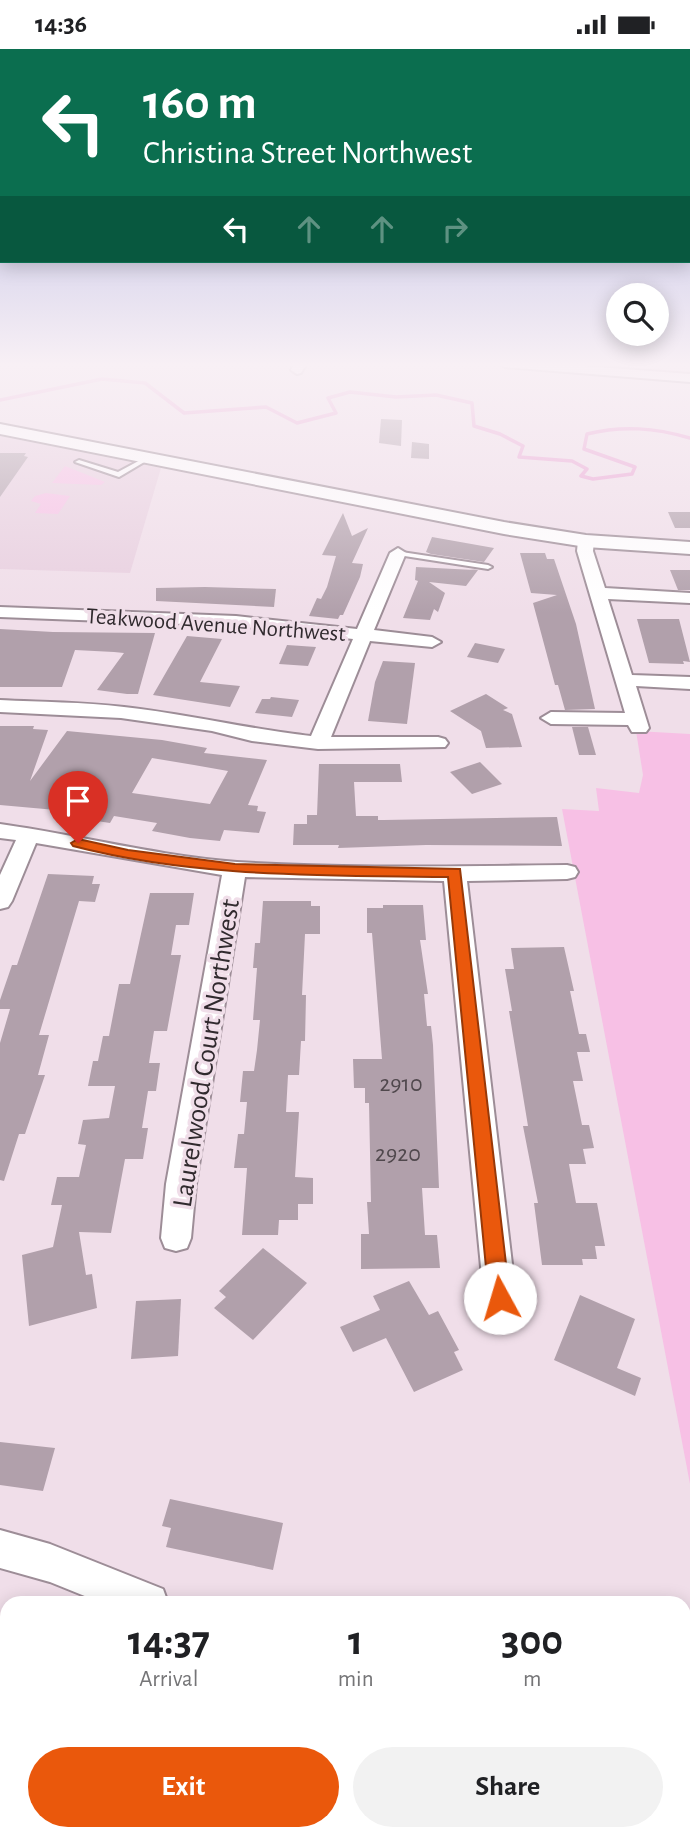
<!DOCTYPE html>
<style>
body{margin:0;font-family:"Alegreya Sans",sans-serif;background:#f2f2f2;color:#202124;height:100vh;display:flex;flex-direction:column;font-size:26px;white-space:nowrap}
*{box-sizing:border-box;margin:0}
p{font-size:23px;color:#757577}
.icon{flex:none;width:38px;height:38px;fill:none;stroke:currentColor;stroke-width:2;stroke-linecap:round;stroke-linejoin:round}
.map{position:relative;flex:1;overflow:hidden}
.details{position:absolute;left:0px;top:1547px;width:691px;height:245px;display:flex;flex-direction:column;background:#fff;border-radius:21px 21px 0 0;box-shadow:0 4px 18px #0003}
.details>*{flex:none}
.banner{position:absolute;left:0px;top:0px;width:691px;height:214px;box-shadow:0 4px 18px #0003;background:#0b6e4f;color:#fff;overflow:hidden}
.fabs{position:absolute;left:606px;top:234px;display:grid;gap:14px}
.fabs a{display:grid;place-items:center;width:63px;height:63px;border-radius:50%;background:#fff;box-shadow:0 4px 18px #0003;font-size:35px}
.pin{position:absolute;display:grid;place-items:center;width:60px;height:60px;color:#fff;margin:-72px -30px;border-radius:50% 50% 50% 0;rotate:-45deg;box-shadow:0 0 7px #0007}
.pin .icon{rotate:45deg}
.me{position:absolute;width:77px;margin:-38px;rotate:354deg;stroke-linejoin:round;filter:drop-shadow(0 0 5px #0008)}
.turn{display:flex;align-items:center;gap:24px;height:147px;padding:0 28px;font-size:32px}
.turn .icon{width:91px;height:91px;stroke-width:2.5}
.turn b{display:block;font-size:49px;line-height:60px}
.lanes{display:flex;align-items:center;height:66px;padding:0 28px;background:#0003;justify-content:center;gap:35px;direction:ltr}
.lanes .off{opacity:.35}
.eta{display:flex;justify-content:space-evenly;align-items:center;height:119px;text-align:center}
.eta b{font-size:42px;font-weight:700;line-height:49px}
.action{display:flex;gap:14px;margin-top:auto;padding:14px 28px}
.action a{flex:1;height:80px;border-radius:42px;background:#ea580c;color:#fff;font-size:28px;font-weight:700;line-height:80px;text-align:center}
.action a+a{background:#f2f2f2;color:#202124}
.status{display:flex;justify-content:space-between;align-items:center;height:49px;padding:0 35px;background:#fff;direction:ltr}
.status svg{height:19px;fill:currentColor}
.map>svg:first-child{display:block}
.built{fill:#e8cfdf}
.green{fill:#f7c0e5}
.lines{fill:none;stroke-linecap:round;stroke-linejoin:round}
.stream{stroke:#eaa3d3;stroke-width:3.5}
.building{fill:#b1a0ab;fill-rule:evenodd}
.lane-casing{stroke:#9d8d97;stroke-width:4}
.street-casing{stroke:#9d8d97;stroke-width:4}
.secondary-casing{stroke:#9d8d97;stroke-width:4}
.lane{fill:#fff;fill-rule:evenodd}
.street{fill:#fff;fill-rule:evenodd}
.secondary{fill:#fff;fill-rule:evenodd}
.route{fill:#ea580c;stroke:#983908;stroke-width:2}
.labels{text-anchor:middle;stroke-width:7;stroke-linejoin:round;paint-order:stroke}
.far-street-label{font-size:23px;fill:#302a2e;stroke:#f0dee9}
.number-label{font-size:24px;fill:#50484d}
.street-label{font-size:28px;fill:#302a2e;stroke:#f0dee9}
</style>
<div class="status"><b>14:36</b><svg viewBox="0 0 49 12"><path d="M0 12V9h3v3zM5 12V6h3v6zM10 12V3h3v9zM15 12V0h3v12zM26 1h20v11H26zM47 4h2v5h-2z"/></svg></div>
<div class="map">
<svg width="690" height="1792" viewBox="0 0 690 1792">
<rect width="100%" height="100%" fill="#f0dee9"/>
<!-- built -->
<path class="built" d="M0,387L161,419L130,524L0,520Z"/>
<!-- green -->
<g class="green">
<path d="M65,417L105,433L101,436L52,434Z"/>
<path d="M46,444L70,447L58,465L35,464L41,455L31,452L35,447Z"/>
<path d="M636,682L690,685V1435L562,760L599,762L596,739L639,744L643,726Z"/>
</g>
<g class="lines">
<!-- stream -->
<path class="stream" d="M0,351L102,330L145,334L184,364L266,358L297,374L336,364L328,349L350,343L396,348L436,346L472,354L474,377L500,385L523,397L519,408L572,412L587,420L581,427L593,430L632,425L635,418L584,400L587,385C623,376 655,379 690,389"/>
</g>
<!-- building -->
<g class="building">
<path d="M381,370L402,371L401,397L379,394Z"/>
<path d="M412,393L429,395V410L411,409Z"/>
<path d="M0,404H26L24,407L28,408L0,448Z"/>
<path d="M668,463H690V479H675Z"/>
<path d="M343,464L352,487L368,479L352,514L363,515L360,528L343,566H340L338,570L309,567L317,549L321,550L327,538L336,507L322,506Z"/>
<path d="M432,488L494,499L484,513L431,505L426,503Z"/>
<path d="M520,504H545L547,510H554L576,575L595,660L565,661L558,636H555L533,554L557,546L531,544Z"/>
<path d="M416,518L474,521L470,520L478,521L466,537L429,533L445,544L438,563L434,560L430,571L403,569L418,532L415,531Z"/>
<path d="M670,521H690V541H678Z"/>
<path d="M205,538L276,540L274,558L156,552V539Z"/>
<path d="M637,570H679L690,613L683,612L684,615L649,614Z"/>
<path d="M0,580L53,583L155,584L138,645H127L97,641L124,604L114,603L75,601L62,638H0Z"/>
<path d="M187,587L222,590L200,633L240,637L230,658L153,646Z"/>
<path d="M475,594L505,600L498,614L467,608Z"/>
<path d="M287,596L316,598L308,617L279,615Z"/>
<path d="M383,612L415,614L407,675L368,672L375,633Z"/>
<path d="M486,645L508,659L503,661L512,665L522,698L486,699L481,682L450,662Z"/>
<path d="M271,648L299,651L292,668L255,664L262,650H270Z"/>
<path d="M0,677H34L33,680L48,681L30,732L67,682L162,691L207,699L204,704L267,711L248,756L258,757L257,762L266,763L259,784L224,781L220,792L190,789L152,782L157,774L114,767L110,774L64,767L67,762L0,756ZM152,709L194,716L228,722L210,755L132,744Z"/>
<path d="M572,678H588L596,706H579Z"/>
<path d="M480,713L502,735L472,745L450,723Z"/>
<path d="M319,715H400L402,733H354L356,767H378V771H384L557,768L562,797L426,796L338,799L339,796H293L294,775H307V766H317Z"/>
<path d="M48,825L94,827L92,835H100L95,853L79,852L39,986H49L38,1026H45L25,1085H19L4,1132L0,1131V994L10,960H0V951L12,916H17Z"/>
<path d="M150,844H194L189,876H176L171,906H181L167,982H154L149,1014H160L156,1042H148L142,1079H148L143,1110H125L111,1184L79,1183L86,1226L92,1225L97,1259L29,1277L22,1206L53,1198L62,1156H51L57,1128H79L86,1096L78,1095L83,1071L109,1069L115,1037H88L93,1012H98L103,987H109L119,935H130Z"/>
<path d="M263,852H311V857H320V885H305L302,946H306L305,992H301L299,1026H288L286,1063H299L295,1128L313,1129V1155H298V1171H279L278,1186H242L247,1119H234L238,1085H244L247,1053H240L243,1022H254L257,1001L260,971H253L257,919H253L255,894H260Z"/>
<path d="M383,856H423L426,891H420L428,945H424L427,977H431L433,996L439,1139H422L425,1186H437L440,1219L361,1220V1185H369L367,1153H371L369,1054H365V1039H354L353,1010H382L372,884H367V859H383Z"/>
<path d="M564,898L574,942H570L579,985H586L590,1003H577L583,1032H573L582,1076H589L594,1099L583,1100L586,1115H569L576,1154H597L605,1197H595L597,1210H582L583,1216H542L534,1154H538L523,1077H528L509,962H512L505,920H514L511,899Z"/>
<path d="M263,1199L307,1234L253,1291L214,1259L226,1248L219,1242Z"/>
<path d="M409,1232L429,1266L438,1262L459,1301L454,1303L463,1321L414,1343L386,1289L353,1303L340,1278L380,1261L373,1247Z"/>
<path d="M580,1246L635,1270L617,1319L641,1329L635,1347L554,1311Z"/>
<path d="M181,1250L178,1307L131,1310L136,1252Z"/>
<path d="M0,1393L55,1399L43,1442L0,1436Z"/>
<path d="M170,1450L283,1474L273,1521L166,1498L171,1479L162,1477Z"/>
</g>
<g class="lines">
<!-- lane casing -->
<g class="lane-casing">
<g id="lane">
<path d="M146,408L151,409L119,428L75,413L79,411L118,423Z"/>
<path d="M395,502L488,516L492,518L488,520L398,506H395Z"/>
<rect x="316" y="1785" width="22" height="7"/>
</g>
</g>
<!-- street casing -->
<g class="street-casing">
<g id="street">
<path d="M295,314H307L301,324L297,325L291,321Z"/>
<path d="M499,314H544L690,325V333L505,318Z"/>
<path d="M586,487L594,492L593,502L605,539L690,544V554L608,550L632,626L690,628V640L636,637L649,679L646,683H632L628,676L551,675L541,669L551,663L625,664L577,502L578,492Z"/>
<path d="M398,499L406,504L374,581L432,588L441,593L432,598L370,592L331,688H438L445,690L448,694L445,698L318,700L252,692L212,682L121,669L0,663V651C41,653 83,653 124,658C187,665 248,680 311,687L353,590L236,577L0,568V558L236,567L357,580L390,504Z"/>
<path d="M0,775C79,786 157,807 237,813C347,820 457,817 567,816L575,818L578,823L575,828L567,830L467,832L516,1249L511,1259L500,1264L489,1259L484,1249L444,832L245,828L196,1135L191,1189L187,1199L176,1202L165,1199L161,1189L166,1135L222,826L36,794L12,852L8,858L0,860V826L16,791L0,789Z"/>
<path d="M0,1481L50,1495L163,1540L168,1554H102L50,1533L0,1519Z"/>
<path d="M684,1694L690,1696V1738L684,1736Z"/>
</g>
</g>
<!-- secondary casing -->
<g class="secondary-casing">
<path id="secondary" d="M0,375L504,473L586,486L690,493V505L586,498L504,485L0,385Z"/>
</g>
<!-- lane -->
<use href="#lane" class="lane"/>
<!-- street -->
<use href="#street" class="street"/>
<!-- secondary -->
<use href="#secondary" class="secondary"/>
</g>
<!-- sky -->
<linearGradient id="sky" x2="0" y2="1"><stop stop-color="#a9ade0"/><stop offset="0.56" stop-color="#f8f0f5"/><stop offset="1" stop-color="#f8f0f5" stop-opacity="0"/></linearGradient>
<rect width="690" height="564" fill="url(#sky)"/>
<!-- route -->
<path class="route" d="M78,790L128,801L235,815L460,820L510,1249L507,1255L500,1258L492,1255L489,1249L448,828C322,826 196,829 73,797L71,794Z"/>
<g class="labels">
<!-- far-street labels -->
<g class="far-street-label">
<text transform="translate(216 575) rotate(4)" y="8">Teakwood Avenue Northwest</text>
</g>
<!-- number labels -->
<g class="number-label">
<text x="401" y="1042">2910</text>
<text x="398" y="1112">2920</text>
</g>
<!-- street labels -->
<g class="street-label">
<text transform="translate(205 1004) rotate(-81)" y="10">Laurelwood Court Northwest</text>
</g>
</g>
</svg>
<div class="fabs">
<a><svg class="icon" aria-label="search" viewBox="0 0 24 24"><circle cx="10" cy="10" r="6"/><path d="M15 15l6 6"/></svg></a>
</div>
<div class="pin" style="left:78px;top:794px;background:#d93025"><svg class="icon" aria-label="arrive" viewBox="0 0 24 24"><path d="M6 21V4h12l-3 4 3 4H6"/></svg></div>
<svg class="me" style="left:500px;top:1249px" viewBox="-20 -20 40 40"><circle r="19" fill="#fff"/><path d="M0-13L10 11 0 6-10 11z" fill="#ea580c"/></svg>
<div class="banner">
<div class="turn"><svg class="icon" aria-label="left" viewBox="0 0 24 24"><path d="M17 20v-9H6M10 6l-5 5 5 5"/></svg><div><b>160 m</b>Christina Street Northwest</div></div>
<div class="lanes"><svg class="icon" aria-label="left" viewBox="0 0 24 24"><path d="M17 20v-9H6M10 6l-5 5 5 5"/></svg><svg class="icon off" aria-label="ahead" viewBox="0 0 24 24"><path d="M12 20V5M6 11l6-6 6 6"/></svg><svg class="icon off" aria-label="ahead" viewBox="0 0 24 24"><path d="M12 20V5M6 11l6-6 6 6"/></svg><svg class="icon off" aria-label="right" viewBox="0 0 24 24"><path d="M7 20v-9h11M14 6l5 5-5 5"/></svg></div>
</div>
<section class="details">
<div class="eta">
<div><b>14:37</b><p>Arrival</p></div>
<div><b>1</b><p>min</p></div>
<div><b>300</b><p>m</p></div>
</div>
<div class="action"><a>Exit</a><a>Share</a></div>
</section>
</div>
